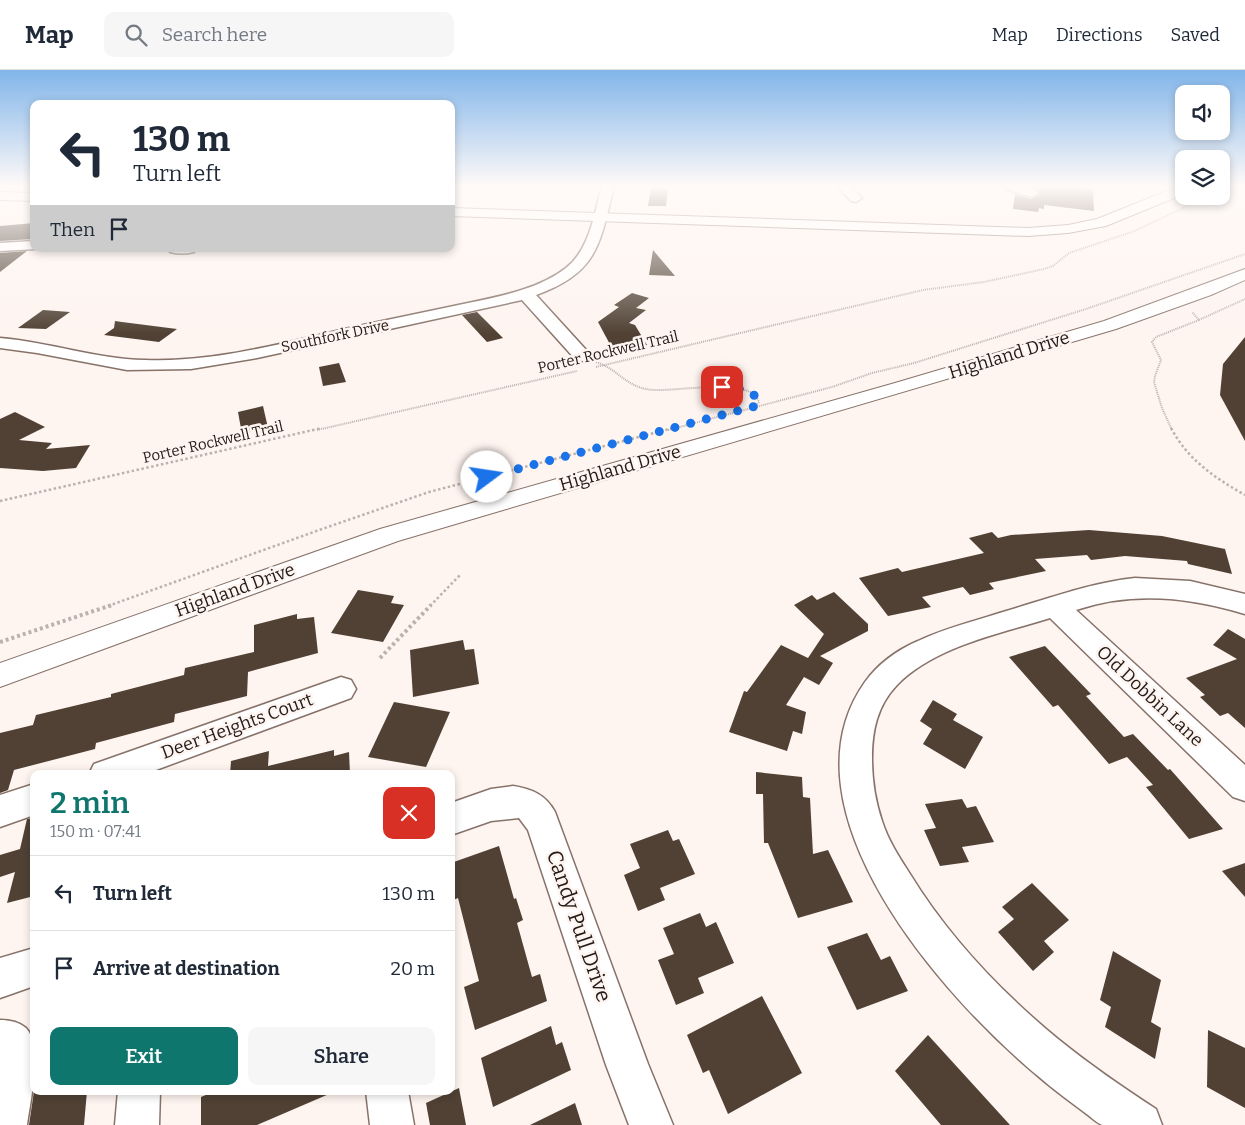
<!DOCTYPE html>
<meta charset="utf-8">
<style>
body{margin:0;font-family:Bitter,serif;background:#f6f6f7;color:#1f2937;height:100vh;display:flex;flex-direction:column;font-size:19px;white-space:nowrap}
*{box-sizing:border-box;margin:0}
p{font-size:16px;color:#747a83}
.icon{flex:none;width:28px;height:28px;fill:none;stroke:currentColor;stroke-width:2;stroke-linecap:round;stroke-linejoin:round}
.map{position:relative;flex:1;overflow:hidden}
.details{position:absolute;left:30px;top:700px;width:425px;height:325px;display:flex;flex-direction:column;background:#fff;border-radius:10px;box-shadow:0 2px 8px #0003}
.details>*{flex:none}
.hud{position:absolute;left:30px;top:30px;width:425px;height:152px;border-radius:10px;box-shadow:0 2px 8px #0003;background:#fff;color:#1f2937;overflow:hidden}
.tools{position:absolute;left:1175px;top:15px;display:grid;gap:10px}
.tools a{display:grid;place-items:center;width:55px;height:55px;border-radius:10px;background:#fff;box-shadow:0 2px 8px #0003;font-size:25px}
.pin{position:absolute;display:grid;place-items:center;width:42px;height:42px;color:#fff;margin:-21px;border-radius:10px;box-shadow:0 2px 8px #0006}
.me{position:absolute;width:55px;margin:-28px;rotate:76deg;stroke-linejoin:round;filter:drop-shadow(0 0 4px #0008)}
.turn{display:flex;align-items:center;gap:18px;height:105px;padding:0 20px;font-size:22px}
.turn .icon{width:65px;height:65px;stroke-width:2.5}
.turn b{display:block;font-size:35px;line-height:42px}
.then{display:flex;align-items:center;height:48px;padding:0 20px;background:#0003;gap:10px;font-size:19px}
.round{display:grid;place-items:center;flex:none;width:52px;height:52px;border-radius:10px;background:#f6f6f7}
.headline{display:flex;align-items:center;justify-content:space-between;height:85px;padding:0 20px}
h1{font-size:30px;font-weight:600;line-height:38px;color:#0f766e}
.action{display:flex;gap:10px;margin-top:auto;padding:10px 20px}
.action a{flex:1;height:58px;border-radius:10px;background:#0f766e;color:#fff;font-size:20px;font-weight:600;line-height:58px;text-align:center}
.action a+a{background:#f6f6f7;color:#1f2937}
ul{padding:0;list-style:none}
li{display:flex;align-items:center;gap:15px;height:75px;padding:0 20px;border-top:1px solid #e0e1e3}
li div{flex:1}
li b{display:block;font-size:19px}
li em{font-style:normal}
header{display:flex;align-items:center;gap:30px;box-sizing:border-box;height:70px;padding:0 25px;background:#fff;border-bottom:1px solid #e0e1e3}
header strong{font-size:24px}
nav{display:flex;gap:28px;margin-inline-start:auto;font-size:18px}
.search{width:350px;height:45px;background:#f6f6f7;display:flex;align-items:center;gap:12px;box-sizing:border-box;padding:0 18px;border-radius:10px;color:#747a83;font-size:19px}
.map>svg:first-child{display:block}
.building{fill:#504134}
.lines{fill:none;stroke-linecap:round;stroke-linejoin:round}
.minor-casing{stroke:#877269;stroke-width:3}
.major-casing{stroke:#877269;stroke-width:2}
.path-far2{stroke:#bbb2ae;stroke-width:2;stroke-dasharray:1 1;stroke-linecap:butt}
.path-far1{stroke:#bbb2ae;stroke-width:2.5;stroke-dasharray:2.5 2.5;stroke-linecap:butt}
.path{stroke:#bbb2ae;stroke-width:4;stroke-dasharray:3 3;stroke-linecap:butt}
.minor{fill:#fff;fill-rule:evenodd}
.major{fill:#fff;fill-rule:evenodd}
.route{stroke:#1a73e8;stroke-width:9;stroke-dasharray:0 16.2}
.labels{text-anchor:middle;stroke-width:5;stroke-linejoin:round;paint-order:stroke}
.far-street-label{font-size:15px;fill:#221a17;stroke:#fef4f0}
.street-label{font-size:18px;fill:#221a17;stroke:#fef4f0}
.near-street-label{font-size:21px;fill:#221a17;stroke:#fef4f0}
</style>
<header>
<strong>Map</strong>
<div class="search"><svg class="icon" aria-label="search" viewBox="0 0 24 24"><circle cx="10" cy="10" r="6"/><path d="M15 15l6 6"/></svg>Search here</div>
<nav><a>Map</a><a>Directions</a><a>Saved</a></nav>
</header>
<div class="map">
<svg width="1245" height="1055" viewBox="0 0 1245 1055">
<rect width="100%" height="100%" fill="#fef4f0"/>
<!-- building -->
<g class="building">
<path d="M1030,116H1078L1093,120L1094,141L1044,135V139L1039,138L1038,142L1013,139L1015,124L1031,129L1039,125V122Z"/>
<path d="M651,118L668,119L666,136H648Z"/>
<path d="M34,153V169L0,171V156Z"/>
<path d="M653,180L675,206L649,205Z"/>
<path d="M27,181L0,202V183Z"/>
<path d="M632,223L649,228L636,238L646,240L629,253L635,255L647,275L613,280L598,252L619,237L614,235Z"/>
<path d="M43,240L70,242L46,259L18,258Z"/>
<path d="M477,242L503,268L487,272L462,245Z"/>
<path d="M115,251L122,252L177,259L159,272L104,265L114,258Z"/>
<path d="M1245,267V371L1220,325L1223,294Z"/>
<path d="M339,293L346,312L323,316L319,297Z"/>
<path d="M263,336L268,358L242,364L238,342Z"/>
<path d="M15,342L45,357L19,370L52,373L46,379L90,375L76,398L43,401L0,398V349Z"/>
<path d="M1089,460L1162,466L1225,479L1232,504L1188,494L1187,491L1125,486L1091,490L1087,485L1035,489L1046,501L989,513L994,519L970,525L963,517L922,527L931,537L888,546L859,508L898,498L902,502L984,483L969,468L992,462L998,468L1011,465Z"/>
<path d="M358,520L394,526L391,533L404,535L383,572L331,563Z"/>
<path d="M834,522L868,554V561L820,586L833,593L819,615L804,607L786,635L806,642L802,664L793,661L787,681L729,662L744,621L747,622L781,575L808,588L824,564L794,535L812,525L817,530Z"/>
<path d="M297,544V549L314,547L318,583L248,602L247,626L175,644L174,652L96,673L95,679L14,700L8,720L0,723V663L33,655L36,645L111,627V624L184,605L185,598L254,582V555Z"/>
<path d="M1228,559L1245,569V658L1228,643L1220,646L1200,627L1205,625L1186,608L1237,589L1213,575Z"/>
<path d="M463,570L465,580L474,579L479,614L413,627L410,580Z"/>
<path d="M1045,576L1091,624L1086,626L1124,667L1133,664L1168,700L1170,699L1223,759L1189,769L1146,717L1153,715L1127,687L1109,694L1058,635L1053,637L1009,587Z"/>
<path d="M933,630L957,644L953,650L983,667L965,699L923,674L932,659L920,651Z"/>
<path d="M394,632L450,642L426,697L368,687Z"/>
<path d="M334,680V686L349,682L350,704H230L231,691L269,681L268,696Z"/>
<path d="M756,702L802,707L803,727L810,728L813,784L828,780L853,832L798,848L768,773H764L763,724H756Z"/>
<path d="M962,729L967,738L976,736L994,772L962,777L969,792L940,796L924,760L936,758L925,734Z"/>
<path d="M34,748V826L7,833L15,802L0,807V785L20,779L27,749Z"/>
<path d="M668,760L673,771L679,769L695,804L660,818L665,830L638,841L624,805L640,798L630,774Z"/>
<path d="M499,776L514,829L516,828L523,850L517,853L532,907L540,904L547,931L475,960L464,917L479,911L458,828L451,831V793Z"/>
<path d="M1245,793V827L1222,801Z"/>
<path d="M1032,813L1069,850L1044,871L1054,882L1033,901L998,862L1014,849L1002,837Z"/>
<path d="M700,843L706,857L716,852L734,893L698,908L704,923L676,935L658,890L674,884L663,858Z"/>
<path d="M867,863L881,890L890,886L908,921L857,940L827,877Z"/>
<path d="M1113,881L1161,910L1151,952L1161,958L1155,989L1105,957L1111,937L1100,930Z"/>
<path d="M762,926L802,1003L728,1044L709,1000L703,1003L687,965Z"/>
<path d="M551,956L556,975L562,972L571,1000L493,1037L481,988Z"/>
<path d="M1208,960L1245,978V1038L1207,1017Z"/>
<path d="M928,965L1010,1055H941L895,1001Z"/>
<path d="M459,1018L466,1055H430L426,1033Z"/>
<path d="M34,1021H87L84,1055H29Z"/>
<path d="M215,1021H336L257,1055H201V1027Z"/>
<path d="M575,1033L582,1055H530Z"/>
</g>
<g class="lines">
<!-- minor casing -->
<g class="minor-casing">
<g id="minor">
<path d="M602,116H614C600,174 598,203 536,225L588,282L591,286L588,290L582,291L576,290L522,230L257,288L191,299L127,300L37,283L0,278V268C49,272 96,289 145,290C220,293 296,269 368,254C401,247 435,240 468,233C501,226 539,219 566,198C590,179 594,144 602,116Z"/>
<path d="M837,116H850L862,128L856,132L851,131Z"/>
<path d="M1003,116C1014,116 1030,114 1038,123L1032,127L1005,119Z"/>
<path d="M34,171V179H36L0,181V173Z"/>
<path d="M168,179H196L194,182C186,184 178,184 170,182Z"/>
<path d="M1135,508L1190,511L1245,524V544C1188,527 1133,521 1076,540L1245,695V731L1233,727L1050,548C1000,564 935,576 897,615C877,636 872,661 872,688C872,710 875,730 882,751C888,770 899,787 910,804C948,866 1001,922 1058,969C1089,994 1122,1017 1156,1039L1162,1055C1150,1055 1113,1055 1103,1055C1098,1054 1092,1048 1088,1045C1071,1032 1054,1020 1038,1006C945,929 775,739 865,612C878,594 897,580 918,571C945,558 975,551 1003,542C1047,529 1089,513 1135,508Z"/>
<path d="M341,607L351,610L356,619L351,628L145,704H89L94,694Z"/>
<path d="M34,714V745L0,757V725Z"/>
<path d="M513,716C532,719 546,725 555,742L648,994L673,1055H629L606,995L528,760L519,748L491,751L451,765V733L491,719Z"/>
<path d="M34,878V916L0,928V888Z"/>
<path d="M0,950C9,950 19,952 26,958C43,975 30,1033 27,1055H0Z"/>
<path d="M118,1021H160L159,1055H115Z"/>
<path d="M366,1021H408L414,1055H370Z"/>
</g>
</g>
<!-- major casing -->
<g class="major-casing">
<g id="major">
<path d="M1179,116H1184V124L1106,156L1068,163L1028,166L451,146V138L1028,158L1068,155L1097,149Z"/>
<path d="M0,122L34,123V131L0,130Z"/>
<path d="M1245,199V210L1211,225L1116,259L398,471L0,617V593L380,459L895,313L1104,251Z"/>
</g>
</g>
<!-- path-far2 -->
<g class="path-far2">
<path d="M1221,121L1231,116"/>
<path d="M1199,250L1245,229"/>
<path d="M596,292C619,299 626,319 655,320C677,321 738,310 755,325C757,327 758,330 759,332L756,336"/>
<path d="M596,297L923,220L984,212L1044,199L1053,196L1069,183L1132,162L1209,126"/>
<path d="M317,360L577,301"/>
<path d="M668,360L832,317L872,303L914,293L1086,239L1245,184"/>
<path d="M1172,360L1162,338L1154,312L1155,306L1161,290L1152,272L1156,267L1199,250L1192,242"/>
</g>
<!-- path-far1 -->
<g class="path-far1">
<path d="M1171,358C1188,390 1215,408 1245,425"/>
<path d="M0,431L322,358"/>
<path d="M108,536L322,459L429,422L673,358"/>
<path d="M430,536L461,504"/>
</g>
<!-- path -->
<g class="path">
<path d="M0,572L112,535"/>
<path d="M380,588L431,535"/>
</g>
<!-- minor -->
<use href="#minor" class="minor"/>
<!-- major -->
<use href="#major" class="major"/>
</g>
<!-- sky -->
<linearGradient id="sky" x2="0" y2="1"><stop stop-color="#81b5ea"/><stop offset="0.44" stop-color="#fffaf8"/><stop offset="1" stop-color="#fffaf8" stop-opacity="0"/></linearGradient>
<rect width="1245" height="264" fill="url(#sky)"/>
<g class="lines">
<!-- route -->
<path class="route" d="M487,407L756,336L759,332C753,318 734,318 722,317"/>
</g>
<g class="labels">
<!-- far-street labels -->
<g class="far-street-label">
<text transform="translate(335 266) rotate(-12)" y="5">Southfork Drive</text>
<text transform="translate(608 282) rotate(-13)" y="5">Porter Rockwell Trail</text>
<text transform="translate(213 372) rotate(-13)" y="5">Porter Rockwell Trail</text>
</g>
<!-- street labels -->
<g class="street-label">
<text transform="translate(1009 285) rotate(-17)" y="6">Highland Drive</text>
<text transform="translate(620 398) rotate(-16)" y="6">Highland Drive</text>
<text transform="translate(235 520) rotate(-20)" y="6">Highland Drive</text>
<text transform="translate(1150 626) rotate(43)" y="6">Old Dobbin Lane</text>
<text transform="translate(237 656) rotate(-20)" y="6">Deer Heights Court</text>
</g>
<!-- near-street labels -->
<g class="near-street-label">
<text transform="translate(579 856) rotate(71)" y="7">Candy Pull Drive</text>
</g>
</g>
</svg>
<div class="tools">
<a><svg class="icon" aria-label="sound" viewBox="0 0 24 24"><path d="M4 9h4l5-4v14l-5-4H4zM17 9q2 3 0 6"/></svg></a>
<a><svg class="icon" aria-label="layers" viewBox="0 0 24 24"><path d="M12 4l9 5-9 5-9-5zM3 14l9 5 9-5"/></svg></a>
</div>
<div class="pin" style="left:722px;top:317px;background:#d93025"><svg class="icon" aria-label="arrive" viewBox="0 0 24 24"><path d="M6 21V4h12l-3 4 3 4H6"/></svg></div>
<svg class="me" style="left:487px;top:407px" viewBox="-20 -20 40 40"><circle r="19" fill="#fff"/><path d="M0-13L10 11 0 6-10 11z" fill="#1a73e8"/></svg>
<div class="hud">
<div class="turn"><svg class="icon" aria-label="left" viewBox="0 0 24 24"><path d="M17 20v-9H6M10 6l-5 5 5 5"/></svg><div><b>130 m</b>Turn left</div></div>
<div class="then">Then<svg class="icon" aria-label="arrive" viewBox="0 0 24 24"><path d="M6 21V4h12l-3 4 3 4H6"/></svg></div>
</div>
<section class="details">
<div class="headline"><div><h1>2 min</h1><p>150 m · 07:41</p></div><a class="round" style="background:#d93025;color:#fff"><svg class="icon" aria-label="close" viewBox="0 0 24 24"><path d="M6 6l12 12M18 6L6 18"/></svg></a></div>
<ul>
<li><svg class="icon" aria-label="left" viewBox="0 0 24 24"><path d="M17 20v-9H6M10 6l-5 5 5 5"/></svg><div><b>Turn left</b></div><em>130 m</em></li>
<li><svg class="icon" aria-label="arrive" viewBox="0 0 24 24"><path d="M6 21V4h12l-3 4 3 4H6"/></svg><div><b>Arrive at destination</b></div><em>20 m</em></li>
</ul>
<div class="action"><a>Exit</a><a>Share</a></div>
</section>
</div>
